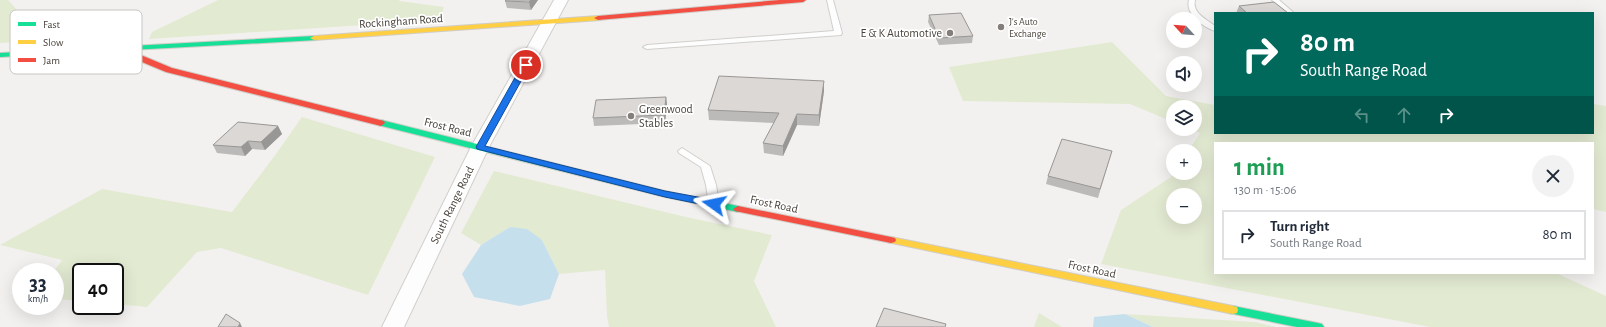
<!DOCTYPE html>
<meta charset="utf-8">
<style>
body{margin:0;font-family:"Alegreya Sans",sans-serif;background:#f2f2f3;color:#1f2937;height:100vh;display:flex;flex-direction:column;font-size:15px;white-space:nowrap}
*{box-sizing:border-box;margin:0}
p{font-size:13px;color:#747a83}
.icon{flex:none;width:22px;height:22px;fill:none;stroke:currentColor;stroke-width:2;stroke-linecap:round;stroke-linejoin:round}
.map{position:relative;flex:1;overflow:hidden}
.side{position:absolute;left:1214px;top:142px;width:380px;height:132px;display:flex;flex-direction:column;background:#fff;border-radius:0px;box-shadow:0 4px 16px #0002}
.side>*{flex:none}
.banner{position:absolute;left:1214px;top:12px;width:380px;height:122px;border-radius:0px;box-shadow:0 4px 16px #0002;background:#00695c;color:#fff;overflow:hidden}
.needle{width:26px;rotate:296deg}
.tools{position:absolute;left:1166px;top:12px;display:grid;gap:8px}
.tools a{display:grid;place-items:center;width:36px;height:36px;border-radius:50%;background:#fff;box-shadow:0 4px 16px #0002;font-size:20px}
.speed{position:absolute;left:12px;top:263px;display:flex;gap:8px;font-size:20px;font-weight:700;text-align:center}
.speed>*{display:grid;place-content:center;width:52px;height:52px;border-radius:50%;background:#fff;box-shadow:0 4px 16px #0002;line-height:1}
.speed small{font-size:10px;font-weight:400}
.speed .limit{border:2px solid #111;border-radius:6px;background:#fff;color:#111}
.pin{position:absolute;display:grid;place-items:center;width:34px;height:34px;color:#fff;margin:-17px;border:2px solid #fff;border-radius:50%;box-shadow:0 1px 4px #0007}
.me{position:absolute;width:44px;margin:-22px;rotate:282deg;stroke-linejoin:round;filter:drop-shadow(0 0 3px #0008)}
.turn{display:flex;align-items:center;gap:14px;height:84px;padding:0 20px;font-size:18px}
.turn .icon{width:52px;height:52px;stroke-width:2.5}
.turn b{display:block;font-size:28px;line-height:34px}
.lanes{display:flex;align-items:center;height:38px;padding:0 20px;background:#0003;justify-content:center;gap:20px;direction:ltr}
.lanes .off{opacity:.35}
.round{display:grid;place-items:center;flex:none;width:42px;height:42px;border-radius:21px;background:#f2f2f3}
.headline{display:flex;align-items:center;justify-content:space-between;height:68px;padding:0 20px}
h1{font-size:24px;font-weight:700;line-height:30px;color:#1e9e55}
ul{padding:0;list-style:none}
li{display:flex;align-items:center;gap:12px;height:50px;margin:0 8px 6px;padding:0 12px;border:2px solid #e0e1e3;border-radius:0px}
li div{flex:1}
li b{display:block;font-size:15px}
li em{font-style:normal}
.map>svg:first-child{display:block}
.green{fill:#e3ead2;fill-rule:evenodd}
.water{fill:#c5e0ec}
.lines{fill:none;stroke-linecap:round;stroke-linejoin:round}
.lane-casing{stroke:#d1cfcc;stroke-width:2}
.street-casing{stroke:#d1cfcc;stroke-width:2}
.fast-casing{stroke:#d1cdc7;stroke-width:2}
.slow-casing{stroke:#d1cdc7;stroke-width:2}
.jam-casing{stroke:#d1cdc7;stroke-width:2}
.lane{fill:#fdfdfd;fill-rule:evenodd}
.street{fill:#fdfdfd;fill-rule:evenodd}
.fast{fill:#16e098;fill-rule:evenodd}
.slow{fill:#ffcf43;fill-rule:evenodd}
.jam{fill:#f24e42;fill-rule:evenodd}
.wall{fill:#bcbab8}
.shaded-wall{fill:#999796}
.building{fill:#dbd8d6;stroke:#999796}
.route{fill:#1a73e8;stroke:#114b97}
.poi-dot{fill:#847f7a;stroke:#fff;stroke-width:1.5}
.labels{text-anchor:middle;stroke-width:3.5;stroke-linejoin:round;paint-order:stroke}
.far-poi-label{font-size:10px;fill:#49423b;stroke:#fff;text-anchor:start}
.street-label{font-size:12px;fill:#49423b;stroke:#fff}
.poi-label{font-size:12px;fill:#49423b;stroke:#fff;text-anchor:end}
.key{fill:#fff;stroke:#c8c6c4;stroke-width:1}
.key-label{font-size:11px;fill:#49423b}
</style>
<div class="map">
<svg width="1606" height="327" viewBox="0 0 1606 327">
<rect width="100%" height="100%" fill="#f3f1ef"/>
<!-- green -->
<g class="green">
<path d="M0,0H8L25,19L19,42L0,43Z"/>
<path d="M218,0H400L399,1L444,7L440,20L149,39L152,32Z"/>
<path d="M1112,42L1166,96L1215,105V133H1593V104L1606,106V212L1593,209V143H1215V273H1556L1606,296V327H1430L1101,264L1121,210L1171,177L1173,173H1195V151H1188L1200,133L1191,129H1195V107H1173V122L1130,104L963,101L949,67ZM1173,195H1195V217H1173Z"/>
<path d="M302,117L435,157L368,295L221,248L197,252L147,307L115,304V272H81V301L55,299V272H53L62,260L0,245L102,189L232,212L276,154Z"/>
<path d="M494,171L686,217L772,235L754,281L776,327H609L607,316L605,270L559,274L542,240L510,227L481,245L461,233Z"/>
<path d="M1039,313L1062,327H1034Z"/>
<path d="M1125,314L1255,322L1276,327H1153Z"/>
</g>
<!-- water -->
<g class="water">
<path d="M510,227L527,229L542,240L559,274L550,299L520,306L474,297L462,274L481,245Z"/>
<path d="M1125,314L1153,327H1093L1094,317Z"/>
</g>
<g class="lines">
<!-- lane casing -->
<g class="lane-casing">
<g id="lane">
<path d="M827,0H833L842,33L841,35L647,49L643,47L647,45L834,31Z"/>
<path d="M1189,0H1195C1192,13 1206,19 1215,26V31C1203,27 1185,14 1189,0Z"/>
<path d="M1272,0H1279L1294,13H1286Z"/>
<path d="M682,148L710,166L716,185L719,204L717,206H711L709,204L706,185L701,167L679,153L678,151Z"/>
</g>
</g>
<!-- street casing -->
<g class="street-casing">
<path id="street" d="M554,0H568L489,147L404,327H382L471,147Z"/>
</g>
<!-- fast casing -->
<g class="fast-casing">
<g id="fast">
<path d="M314,36L318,38L317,40L0,57V53Z"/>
<path d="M381,120L665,191L738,206L743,209L738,212L665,197L378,125L377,123Z"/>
<path d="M1233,306L1318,323L1322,324L1324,327H1297L1229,313L1228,310L1229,307Z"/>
</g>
</g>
<!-- slow casing -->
<g class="slow-casing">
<g id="slow">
<path d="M598,16H601V20L314,40L310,38L314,36Z"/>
<path d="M891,237L1233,306L1237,307L1238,310L1237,313L1233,314L887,242L886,240L887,238Z"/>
</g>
</g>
<!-- jam casing -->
<g class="jam-casing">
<g id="jam">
<path d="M780,0H806L803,2L598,20L594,18L598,16Z"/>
<path d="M113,46H119L172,68L384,121L385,123L381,126L166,72L113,50Z"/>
<path d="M738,206L891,237L895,238L896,240L895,242L891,243L735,211L733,209Z"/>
</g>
</g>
<!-- lane -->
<use href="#lane" class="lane"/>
<!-- street -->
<use href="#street" class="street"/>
<!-- fast -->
<use href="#fast" class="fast"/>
<!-- slow -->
<use href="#slow" class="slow"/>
<!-- jam -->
<use href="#jam" class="jam"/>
</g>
<!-- wall -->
<g class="wall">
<path d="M506,0H538L531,10L507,8L505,1Z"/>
<path d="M1239,6L1288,13H1236Z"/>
<path d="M929,15L973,36L972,43L939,45L928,22Z"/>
<path d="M824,91L819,126L797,125L783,156L764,153L763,143L774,123L709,120L708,110Z"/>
<path d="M666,97L667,105L665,123L594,126L593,118Z"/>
<path d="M278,126L282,134L265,150L252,149L245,156L217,153L213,145Z"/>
<path d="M1112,151L1098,198L1046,184L1048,176Z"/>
</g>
<!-- shaded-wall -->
<g class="shaded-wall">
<path d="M531,0H538L531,10L529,2Z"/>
<path d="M824,81V91L819,126V115Z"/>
<path d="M666,97L667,105L665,123L664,115Z"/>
<path d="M797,114V125L783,156V146Z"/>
<path d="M278,126L282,134L265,150L261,142Z"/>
<path d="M248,141L252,149L245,156L241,147Z"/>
<path d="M240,323L242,327H238Z"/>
</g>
<!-- building -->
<g class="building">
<path d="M506,0H531L529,2L505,1Z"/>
<path d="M1274,2L1288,13H1247L1239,6Z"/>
<path d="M961,13L973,36L939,38L929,15Z"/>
<path d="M719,76L824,81L819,115L797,114L783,146L763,143L779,113L708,110Z"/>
<path d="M666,97L664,115L593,118L596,100Z"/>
<path d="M238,122L278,126L261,142L248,141L241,147L213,145Z"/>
<path d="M1062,139L1112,151L1100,189L1048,176Z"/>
<path d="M884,308L946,324L945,327H876Z"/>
<path d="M226,314L240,323L238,327H218Z"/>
</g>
<!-- route -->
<path class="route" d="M526,62L530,65L485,146L665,191L714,200L717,201L719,204L717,206L714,207L665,197L477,149L476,147L522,65Z"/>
<!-- markers -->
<g class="poi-dot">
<circle cx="1001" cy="27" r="4"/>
<circle cx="950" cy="33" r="4"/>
<circle cx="631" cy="116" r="4"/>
</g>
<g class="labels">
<!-- far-poi labels -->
<g class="far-poi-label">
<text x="1009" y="25">J's Auto<tspan x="1009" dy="12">Exchange</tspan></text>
</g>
<!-- street labels -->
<g class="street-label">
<text transform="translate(401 21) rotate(-4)" y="4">Rockingham Road</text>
<text transform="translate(448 127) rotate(14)" y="4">Frost Road</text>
<text transform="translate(774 204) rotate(12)" y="4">Frost Road</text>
<text transform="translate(452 205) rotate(-64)" y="4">South Range Road</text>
<text transform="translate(1092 269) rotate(12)" y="4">Frost Road</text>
</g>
<!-- poi labels -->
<g class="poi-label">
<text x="942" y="37">E &amp; K Automotive</text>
<text x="639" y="113" text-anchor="start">Greenwood<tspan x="639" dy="14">Stables</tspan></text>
</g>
</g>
<!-- legend -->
<rect x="10" y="10" width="132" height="64" rx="6" class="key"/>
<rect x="18" y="22" width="18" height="4" fill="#16e098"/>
<rect x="18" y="40" width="18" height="4" fill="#ffcf43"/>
<rect x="18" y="58" width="18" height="4" fill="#f24e42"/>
<g class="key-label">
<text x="43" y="28">Fast</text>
<text x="43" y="46">Slow</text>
<text x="43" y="64">Jam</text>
</g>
</svg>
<div class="tools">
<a><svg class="needle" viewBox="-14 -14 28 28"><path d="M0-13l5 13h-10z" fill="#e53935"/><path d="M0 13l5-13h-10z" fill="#747a83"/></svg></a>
<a><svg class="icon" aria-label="sound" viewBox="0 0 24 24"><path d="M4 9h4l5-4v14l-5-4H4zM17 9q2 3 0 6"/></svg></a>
<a><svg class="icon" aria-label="layers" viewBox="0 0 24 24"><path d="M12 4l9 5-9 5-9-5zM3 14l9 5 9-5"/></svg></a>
<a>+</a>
<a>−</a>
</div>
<div class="speed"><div>33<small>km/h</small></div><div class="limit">40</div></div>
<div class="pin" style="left:526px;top:65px;background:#d93025"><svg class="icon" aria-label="arrive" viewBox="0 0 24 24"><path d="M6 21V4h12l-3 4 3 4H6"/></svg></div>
<svg class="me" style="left:714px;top:204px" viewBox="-20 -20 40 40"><path d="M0-17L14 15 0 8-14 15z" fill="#1a73e8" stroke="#fff" stroke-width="4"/></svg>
<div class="banner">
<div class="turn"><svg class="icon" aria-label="right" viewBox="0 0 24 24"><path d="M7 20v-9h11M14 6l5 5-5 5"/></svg><div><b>80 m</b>South Range Road</div></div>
<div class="lanes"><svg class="icon off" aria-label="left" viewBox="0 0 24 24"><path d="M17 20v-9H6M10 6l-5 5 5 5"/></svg><svg class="icon off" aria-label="ahead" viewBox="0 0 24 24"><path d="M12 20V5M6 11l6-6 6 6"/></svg><svg class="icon" aria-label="right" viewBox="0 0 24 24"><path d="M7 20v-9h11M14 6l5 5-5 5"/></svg></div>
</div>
<section class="side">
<div class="headline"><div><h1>1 min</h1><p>130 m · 15:06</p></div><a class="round"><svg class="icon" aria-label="close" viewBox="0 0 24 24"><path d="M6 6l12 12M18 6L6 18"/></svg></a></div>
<ul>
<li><svg class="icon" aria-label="right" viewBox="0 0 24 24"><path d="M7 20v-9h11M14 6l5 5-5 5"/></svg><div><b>Turn right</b><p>South Range Road</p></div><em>80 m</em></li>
</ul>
</section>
</div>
